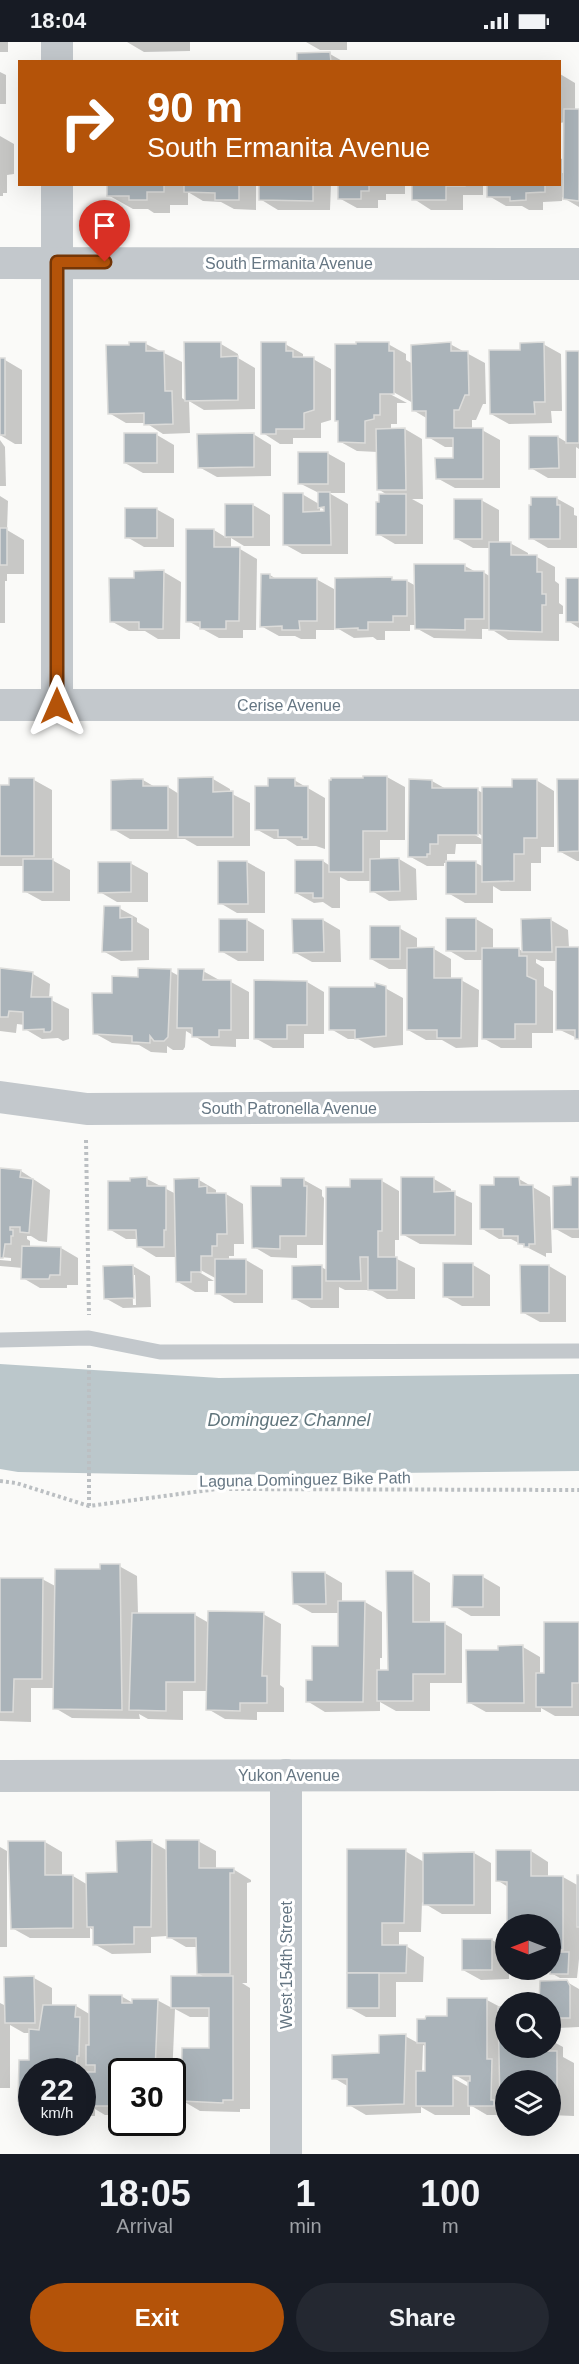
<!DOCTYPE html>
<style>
body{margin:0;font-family:Helvetica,sans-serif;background:#242831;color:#f1f3f6;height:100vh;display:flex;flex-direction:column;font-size:22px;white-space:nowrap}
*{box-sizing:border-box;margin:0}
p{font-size:20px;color:#9ea1a6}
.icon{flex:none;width:33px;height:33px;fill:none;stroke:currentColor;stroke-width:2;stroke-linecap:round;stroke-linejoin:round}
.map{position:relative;height:2112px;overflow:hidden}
.details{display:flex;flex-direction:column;background:#171b24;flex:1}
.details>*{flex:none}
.banner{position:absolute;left:18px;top:18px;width:543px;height:126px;border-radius:0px;box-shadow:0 6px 24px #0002;background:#b45309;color:#fff;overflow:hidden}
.needle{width:39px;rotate:270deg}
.tools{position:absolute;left:495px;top:1872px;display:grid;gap:12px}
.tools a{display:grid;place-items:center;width:66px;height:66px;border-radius:50%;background:#171b24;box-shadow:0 6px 24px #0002;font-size:30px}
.speed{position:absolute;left:18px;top:2016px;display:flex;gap:12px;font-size:30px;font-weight:700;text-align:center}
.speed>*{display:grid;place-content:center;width:78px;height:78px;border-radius:50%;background:#171b24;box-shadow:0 6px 24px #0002;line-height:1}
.speed small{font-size:15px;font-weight:400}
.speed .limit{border:3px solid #111;border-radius:9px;background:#fff;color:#111}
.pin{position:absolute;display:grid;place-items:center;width:51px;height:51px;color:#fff;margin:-62px -26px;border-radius:50% 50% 50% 0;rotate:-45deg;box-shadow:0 0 6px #0007}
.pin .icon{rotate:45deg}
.me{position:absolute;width:66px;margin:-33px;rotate:0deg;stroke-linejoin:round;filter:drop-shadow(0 0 4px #0008)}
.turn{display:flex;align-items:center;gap:21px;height:126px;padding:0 30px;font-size:27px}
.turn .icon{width:78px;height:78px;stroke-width:2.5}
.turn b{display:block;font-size:42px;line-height:51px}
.eta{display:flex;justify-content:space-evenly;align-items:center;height:102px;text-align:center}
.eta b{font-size:36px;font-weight:700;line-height:42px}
.cta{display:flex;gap:12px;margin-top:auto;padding:12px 30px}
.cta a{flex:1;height:69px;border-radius:36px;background:#b45309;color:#fff;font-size:24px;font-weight:700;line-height:69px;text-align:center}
.cta a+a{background:#242831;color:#f1f3f6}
.status{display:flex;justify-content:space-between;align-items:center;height:42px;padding:0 30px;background:#171b24;direction:ltr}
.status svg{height:16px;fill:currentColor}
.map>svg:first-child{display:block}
.water{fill:#bbc7cb}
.shadow{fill:#0003;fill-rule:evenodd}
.building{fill:#aab3b9;stroke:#dcdcda;stroke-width:1.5}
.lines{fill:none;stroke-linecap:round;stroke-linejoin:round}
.path{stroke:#bbbfc2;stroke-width:4;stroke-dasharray:3 3;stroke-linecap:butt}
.lane{stroke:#c3c8cc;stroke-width:15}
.street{stroke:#c3c8cc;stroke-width:32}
.route-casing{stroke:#753606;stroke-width:15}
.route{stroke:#b45309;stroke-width:10}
.labels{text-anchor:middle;stroke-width:6;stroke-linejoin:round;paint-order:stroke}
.street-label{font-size:16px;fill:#657683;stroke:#fff}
.water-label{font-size:18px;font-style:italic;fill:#60757c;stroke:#fff}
</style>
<div class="status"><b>18:04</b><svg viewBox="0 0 49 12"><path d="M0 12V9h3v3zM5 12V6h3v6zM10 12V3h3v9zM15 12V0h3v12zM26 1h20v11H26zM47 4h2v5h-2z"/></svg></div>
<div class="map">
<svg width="579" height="2112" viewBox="0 0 579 2112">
<rect width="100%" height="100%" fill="#fafaf8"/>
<!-- water -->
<path class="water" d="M0,1322L219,1336L579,1332V1429L194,1433L18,1430L0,1427Z"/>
<!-- shadow -->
<g class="shadow">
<rect x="0" y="0" width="8" height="10"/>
<path d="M127,0H190V9L144,10Z"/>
<path d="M306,0H347V8H320Z"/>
<path d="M330,12L344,20H298Z"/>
<path d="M0,30L6,33V62H0Z"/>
<path d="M560,32L575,41V69H579V165L562,155V159L543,160V168H529L522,164H506L489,154L488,142H560V116L562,117V131H565V80L560,81Z"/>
<path d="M0,94L14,102V132L7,133V151H3V154H0Z"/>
<path d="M108,142H256V168L234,167L221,160L203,159L188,150V163H170V171H154L148,167H133L108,153Z"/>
<path d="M260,142H331L330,168H278L260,157Z"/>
<path d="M339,142H405V152H386V158H378V166H357L339,156Z"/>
<path d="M414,142H483V153H463V168H431L414,157Z"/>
<path d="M146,302L182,320V356L186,359L221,302L238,312V316L255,326V367L204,368L189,359L190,391L163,392L146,381H126L109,371L108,305Z"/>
<path d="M285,302L303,312V317H313L331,327V378L321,381V396H293V402H280L263,391Z"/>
<path d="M388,302L406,312V318L413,322L450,302L485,321L486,362H483L476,378H472V388H482L500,398V446H455L437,436L454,418V405H445L428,395V377L413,368V361L388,347L386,350L407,361H397V382H391V388L405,387L422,397L423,457H412L423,463V502H395L378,492L389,454L378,447V410L357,409L339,399Z"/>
<path d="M543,302L561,312L562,369H551L552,381L509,382L491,372L521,309Z"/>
<path d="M579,310V407L576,405V436H548L531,426L530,396L558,395L568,401Z"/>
<path d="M0,318H5L22,328V402H15L0,393Z"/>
<path d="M253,392L271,403V434L217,435L199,425Z"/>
<path d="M157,393L174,403V431H143L125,421Z"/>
<path d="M0,398L5,405L6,444H0Z"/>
<path d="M327,411L345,421V451H329L348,462V512H302L284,502L302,452L319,462V451L299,441ZM320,465L330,471H320Z"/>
<path d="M0,454L8,459L7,488L24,498V532H7V539H5V581H0Z"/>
<path d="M556,456L574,466V473L577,474V506H548L531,496L532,464Z"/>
<path d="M481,458L499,468V501H510L528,511V515H537L555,525V539L559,542V561L563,564V572H559V599L508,598L491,587H482V597L434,596L416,586V583H410V589H385V598H377L373,595L354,596L337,586V537H392L396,539H407L416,544L465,524L476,530H483L491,535V506H473L455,496Z"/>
<path d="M227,463H253L270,473V504H244L231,496V507H240L257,517L256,588H243V596H219L188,579L214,488L227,496Z"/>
<path d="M156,467L174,477V505H144L127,495Z"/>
<path d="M164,530L181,540L180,597H158L145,589H129L111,579L136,537Z"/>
<path d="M270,533L278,538L316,537L334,547V588H316V597H301L295,594H279L261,584Z"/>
<path d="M579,537V586L568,579Z"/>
<path d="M387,735L405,745V798H380V818L399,817L416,827L417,858L389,859L372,849V839H348L340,835V866H332L323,860L314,861L296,851L323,819L330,824L333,737Z"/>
<path d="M213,737L230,747V751L250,761V804H197L185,797H130L113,787L143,738L155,745H168L179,752Z"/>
<path d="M11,738H34L52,748V818L70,828V859H42L24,849V824H0V745L11,744Z"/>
<path d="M294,738L325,756V807L316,804H297L286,797H274L256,787L269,746Z"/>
<path d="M536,738L554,749V805H541V821H531V849H501L493,844V861H465L448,851V821H444V824H427L409,814L432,739L446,747L477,748L483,751L513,746ZM472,788L483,794V798L470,790ZM456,802H483L484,825L476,821H447V812H455Z"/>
<path d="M579,739V819H577L559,809Z"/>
<path d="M247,820L265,830V871H237L220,861L219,821Z"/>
<path d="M130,821L148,831V860H117L100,850Z"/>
<path d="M119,866L137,876V880L149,887V918L121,919L103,909Z"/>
<path d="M476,877L493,887V907H519L523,910V878H551L568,888L569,906H579V997L558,987L557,919H541L536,917V921L544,926V944L553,949V991H532V1006H501L483,996L484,918H465L448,908Z"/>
<path d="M247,878L264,888V919H238L221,909Z"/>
<path d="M323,878L340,888L341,920H312L294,910Z"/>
<path d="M399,886L417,896V907H434L451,917V938H461L479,948L478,1005L456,1006L442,998H426L408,988V927H389L371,917Z"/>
<path d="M0,927L33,932L50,942L49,957L69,967V997L63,999L58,996L42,997L25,987V983L17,982L16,991L0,989Z"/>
<path d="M170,929L179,934L203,929L221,939L231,940L249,950V997H236V1005L211,1004L186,989L185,1005L183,1008H173L167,1004V1011L151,1010L139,1003L112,1001L94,991L114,952L140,936Z"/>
<path d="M307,940L324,950V992H304V1006H273L255,996Z"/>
<path d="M385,946L403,956V1003L374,1006L358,997H348L331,987Z"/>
<path d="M0,1127L21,1129L50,1148L47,1200L39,1199L31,1194H27V1197L30,1199V1206H61L78,1216V1243H67V1246H40L23,1236V1226L0,1224V1218L11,1219V1216L0,1215Z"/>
<path d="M579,1136V1196H572L554,1186Z"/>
<path d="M147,1137L176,1152L199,1138L216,1148V1152H226L243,1162L244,1202H234V1214H229V1218H246L263,1228V1261H234L217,1251V1237L195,1225L194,1227L214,1239H208V1250H195L178,1240L177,1215H156L138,1204V1197H126L109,1187L132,1140Z"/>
<path d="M434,1137L451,1147V1151L472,1161V1203L420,1202L402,1192Z"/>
<path d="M519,1137L550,1155L552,1211H546V1215L511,1197H499L481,1186Z"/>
<path d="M283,1138H304L322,1148V1154L324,1156L323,1203H297V1216L271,1215L254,1205L283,1145Z"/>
<path d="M382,1139L399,1149V1198H395V1216L415,1226V1257H387L371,1248H345L339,1245V1266H311L293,1256L321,1225L327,1228L352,1146Z"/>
<path d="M473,1223L490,1233V1264H462L444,1254Z"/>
<path d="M133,1224L150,1234L151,1265L123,1266L105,1256ZM132,1233H135L136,1263H133Z"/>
<path d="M549,1224L566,1234V1280H540L522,1270Z"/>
<path d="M119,1524L137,1534L138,1572L195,1573L209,1581L263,1572L281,1582L280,1643L284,1646V1670H257V1678L225,1677L208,1667V1649H183V1678L148,1677L139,1672L140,1677L72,1676L55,1666V1646H31V1680L0,1679V1544L42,1537L57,1545Z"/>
<path d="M325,1531L342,1541V1560H365L382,1570V1616H380V1629H390L413,1531L430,1541V1582H445L462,1592V1641H430V1669H396L380,1660V1669L325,1670L307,1659L314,1640L340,1606L339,1571H312L294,1561Z"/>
<path d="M483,1535L500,1545V1574H471L454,1564Z"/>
<path d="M579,1581V1674H555L541,1666V1670H486L468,1660L500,1609L523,1605L540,1615V1632H546Z"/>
<path d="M198,1799L216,1809V1828L233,1827L251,1838V1840L247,1841V1941H242L250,1946V2067H240V2070L200,2069L183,2059L211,2007V1975H190L175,1967L172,2036V2030H122V2073H105L95,2067V2074H82V2030H32V2065L20,2059L31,2020V1991H24L10,1983V2046H0V1961L6,1964V1936H34L52,1946V1964H76L91,1973L121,1954L133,1961L157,1958L172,1966V1936H206L198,1931V1905H186L167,1894L151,1895V1911L112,1912L94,1902V1888L90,1886V1896H30L12,1886L45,1800L62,1810V1834H73L88,1843L118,1832L152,1800L168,1809Z"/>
<path d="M0,1805L7,1809V1905H0Z"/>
<path d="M405,1809L424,1820L474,1811L491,1821V1872H442L422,1860L421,1890H399V1904H406L424,1915L423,1940H396V1975H366L348,1965Z"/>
<path d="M531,1809L548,1820V1835H563L579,1844V1834V1917L577,1936H560L551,1931L550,1882H507L508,1845L497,1838Z"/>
<path d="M492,1898L506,1906V1928H509V1937L481,1938L463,1928Z"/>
<path d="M542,1940H567L579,1947V1985L558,1986L550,1982V1960H541Z"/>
<path d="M487,1958L502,1966L506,2006H550V1998L563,2005V2015L574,2021V2074L550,2073V2038H506V2073H487L470,2063V2073H435L421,2065V2071L366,2073L349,2063V2045L334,2036L380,2012L405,1994L418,2001V1978L448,1976ZM423,2003L427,2005V2031H422ZM448,2029L469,2041V2045L446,2032Z"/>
</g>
<!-- building -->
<g class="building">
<path d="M330,10L331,20H297V11Z"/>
<path d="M564,67H579V159L563,157Z"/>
<path d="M107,142H164V150H147V158H129V154H107Z"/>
<path d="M184,142H239V158H215V151L184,150Z"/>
<path d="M259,142H313V159L259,158Z"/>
<path d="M338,142H388V143H369V149H361V157H338Z"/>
<path d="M412,142H465V144H446V158H412Z"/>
<path d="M487,142H545V150L526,151V158L510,159V155H487Z"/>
<path d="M129,300H146V309H164L165,349H172L173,382L144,383V371L108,372L106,303H129Z"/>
<path d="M184,300H221V315L238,314V358L185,359Z"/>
<path d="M261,300H286V309H293V315H314V368L304,371V387H276V392H261Z"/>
<path d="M356,300H389V309H394V352H380V373H374V377L365,379V401L338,400V379H335V302H356Z"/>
<path d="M451,300V309H468L469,353H465L459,368H454V386H483V437H436L435,416H453V396H426V369H412L411,303Z"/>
<path d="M544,300L545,360H534L535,372H490L489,308H520V301Z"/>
<rect x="566" y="309" width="13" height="92"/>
<rect x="0" y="316" width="5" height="77"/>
<path d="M405,386L406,448H377L376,387Z"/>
<rect x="124" y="391" width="33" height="30"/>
<path d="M254,391V425L198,426L197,392Z"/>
<path d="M529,394H558L559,426L529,427Z"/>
<rect x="298" y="410" width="30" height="32"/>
<path d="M318,450H330L331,503H283V451H303V470L324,469V465L318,466Z"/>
<path d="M379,452H406V493H376V460H379Z"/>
<path d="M531,455H557V463H560V497H529V463H531Z"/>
<rect x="454" y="457" width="28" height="40"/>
<rect x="225" y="462" width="28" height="33"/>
<rect x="125" y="466" width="32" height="30"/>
<rect x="0" y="486" width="7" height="37"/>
<path d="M186,487H214V505H240L239,579H226V587H200V580H186Z"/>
<path d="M489,500H511V513H537V530H542V552H546V563H542V590L489,588Z"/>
<path d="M414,522H465V529H484V577H465V588L415,587Z"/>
<path d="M164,528L163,587H139V580H110L109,536H134V529Z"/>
<path d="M261,532H270V536H317V579H299L300,588H282V584L260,585Z"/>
<path d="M392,535V538H407V574H393V580H368V588H358V586L335,587V536Z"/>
<rect x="566" y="536" width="13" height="44"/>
<path d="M363,734H387V789H363V830H329V738H331V736H363Z"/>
<path d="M213,735V750L233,749V795H178V736Z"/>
<path d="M9,736H34V814H0V743H9Z"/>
<path d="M268,736H295V744H308V797H302V795H278V788H255V744H268Z"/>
<path d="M133,737H143V744H168V788H111V738Z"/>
<path d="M409,737L432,738V746H478V793H438V802H430V812H427V815H408Z"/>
<path d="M512,737H537V796H524V812H514V839L482,840V745H512Z"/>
<path d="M557,737H579V809L558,810Z"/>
<path d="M399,816L400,849L370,850V817Z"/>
<rect x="23" y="817" width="30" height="33"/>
<path d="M295,818H323V856H313V851H295Z"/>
<path d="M218,819H247L248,862H218Z"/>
<rect x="446" y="819" width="30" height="33"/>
<path d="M98,820H131V850L98,851Z"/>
<path d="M104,864H120V876L132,875V909L102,910Z"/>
<rect x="446" y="876" width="30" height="33"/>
<path d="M551,876L552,910H522L521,877Z"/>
<rect x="219" y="877" width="28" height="33"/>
<path d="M292,877H323L324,910L293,911Z"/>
<rect x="370" y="884" width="30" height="33"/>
<path d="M434,905V936H462L461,996H437V988H407V906Z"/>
<path d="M556,905H579V997H575V988H556Z"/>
<path d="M482,906H519V914H527V934L536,938V982H515V997H482Z"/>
<path d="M0,926L33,930L31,955H52V988L50,990H44V987L23,988V970L9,969L8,975H0Z"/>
<path d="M138,926L171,927L168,995L164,999H154L150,994V1001L132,1000V994L93,992L92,951H112V934L138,935Z"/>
<path d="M178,927H204L203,938H231V988H219V995H192V986H177Z"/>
<path d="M254,938L307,939V983H287V997H254Z"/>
<path d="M375,941L386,944V994L355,997V988H329V945H375Z"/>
<path d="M0,1126L21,1128L20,1135L33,1137L29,1191L20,1190V1185H10V1188H13V1194H11V1202H5L3,1216H0Z"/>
<path d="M147,1135V1144H166V1188H164V1205H137L136,1188H108V1139H130V1136Z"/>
<path d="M401,1135H434V1150L455,1149V1193H401Z"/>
<path d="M494,1135H519L520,1143H533L535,1202H529V1205H524V1202H518V1194H503V1187H480V1143H494Z"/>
<path d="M571,1135H579V1187H553V1144L571,1143Z"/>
<path d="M199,1136V1145L207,1144V1151H226L227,1192H217V1204H212V1214H201V1230H191V1240H176L174,1137Z"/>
<path d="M281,1136H304V1144H307L306,1194H280V1207L252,1206L251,1144H281Z"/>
<path d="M350,1137H382V1189H378V1215H397V1248H368V1215H360L361,1239H326V1145H350Z"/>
<path d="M22,1204L61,1205L60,1233H50L49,1237H21Z"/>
<rect x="215" y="1217" width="31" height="35"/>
<rect x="443" y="1221" width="30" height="34"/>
<path d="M133,1223L134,1256L104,1257L103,1224Z"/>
<path d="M322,1223V1257H292V1224Z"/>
<path d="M520,1223H549V1271H521Z"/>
<path d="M100,1522H120L122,1668L53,1667L55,1527H100Z"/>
<path d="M386,1529H413V1580H445V1632H413V1659H377V1628H388Z"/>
<path d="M292,1530H325L326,1562H293Z"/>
<path d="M453,1533H483V1565H452Z"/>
<path d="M0,1536H43L42,1637H14L13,1670H0Z"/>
<path d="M338,1559H365L363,1660H306V1638H312V1604H338Z"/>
<path d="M208,1569L264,1570L262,1634H267V1661H240V1669L206,1668Z"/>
<path d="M132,1571H195V1640H166V1669L129,1668Z"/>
<path d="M544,1580H579V1641H572V1665H536V1631H544Z"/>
<path d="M523,1603L524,1661H467L466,1608H498V1604Z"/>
<path d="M152,1798L151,1885H134V1902L93,1903V1885H87L86,1831L117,1830L116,1799Z"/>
<path d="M166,1798H199V1826H234V1831H230V1932H197L196,1896H167Z"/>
<path d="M8,1799H45V1833H73V1886L11,1887Z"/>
<path d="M347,1807H406L404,1881H382V1903H407L406,1931H347Z"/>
<path d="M496,1808H531V1834H563V1908H550V1882H506L505,1907V1882H507V1840L496,1839Z"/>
<path d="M474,1810V1863H423V1811Z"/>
<rect x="577" y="1833" width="2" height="52"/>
<rect x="462" y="1897" width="30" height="31"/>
<path d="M550,1910H569L568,1932H550Z"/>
<rect x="347" y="1931" width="32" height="35"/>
<path d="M34,1934L35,1981H5L4,1935Z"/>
<path d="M171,1934H233V2058H223V2061L181,2059L182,2006H209V1966H171Z"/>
<path d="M567,1938L570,1944V1976H550V1960H539L540,1939Z"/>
<path d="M89,1953H122V1961H132V1957H158L155,2030H122V2064H86V2030H95V2023H86V2003H89Z"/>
<path d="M447,1956H487V2017H492L491,2058H494V2064H468V2039H470V2034H453V2064H416V2029H425V2001H417V1977H425L426,1974H447Z"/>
<path d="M43,1963H76L75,1975H80L79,2014H77L76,2030H32V2060L18,2059L19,2018H29V1987L39,1988Z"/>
<path d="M498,1965H506V2006H546V2009H557V2064H550V2038H506V2063H500Z"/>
<path d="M406,1992L404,2062L347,2064V2037H332V2013L379,2011V1993Z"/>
</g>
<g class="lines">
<!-- path -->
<g class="path">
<path d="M86,1098L89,1273"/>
<path d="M0,1439L16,1441L89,1464L217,1447L579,1448"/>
<path d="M89,1464V1320"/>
</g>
<!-- lane -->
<path class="lane" d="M0,1298L89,1296L160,1310L579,1309"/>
<!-- street -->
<g class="street">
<path d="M57,0V20"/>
<path d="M57,142V664"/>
<path d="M0,221L579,222"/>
<path d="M0,663H579"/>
<path d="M0,1055L87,1067L579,1064"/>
<path d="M286,1733V2112"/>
<path d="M0,1734L579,1733"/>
</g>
</g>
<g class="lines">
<!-- route casing -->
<g class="route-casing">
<path id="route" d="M57,664V220H105"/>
</g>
<!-- route -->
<use href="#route" class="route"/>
</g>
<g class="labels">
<!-- street labels -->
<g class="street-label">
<text x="289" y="227">South Ermanita Avenue</text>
<text x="289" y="669">Cerise Avenue</text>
<text x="289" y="1072">South Patronella Avenue</text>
<text transform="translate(305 1437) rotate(-1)" y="6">Laguna Dominguez Bike Path</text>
<text x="289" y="1739">Yukon Avenue</text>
<text transform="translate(286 1923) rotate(-90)" y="6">West 154th Street</text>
</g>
<!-- water labels -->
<g class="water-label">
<text x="289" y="1384">Dominguez Channel</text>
</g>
</g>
</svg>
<div class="tools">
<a><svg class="needle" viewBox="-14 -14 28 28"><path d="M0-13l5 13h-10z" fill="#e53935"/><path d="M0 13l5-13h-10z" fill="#9ea1a6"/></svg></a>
<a><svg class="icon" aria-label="search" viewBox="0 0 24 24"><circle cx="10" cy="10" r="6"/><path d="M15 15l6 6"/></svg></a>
<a><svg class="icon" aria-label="layers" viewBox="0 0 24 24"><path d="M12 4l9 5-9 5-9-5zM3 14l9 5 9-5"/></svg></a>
</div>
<div class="speed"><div>22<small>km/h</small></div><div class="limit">30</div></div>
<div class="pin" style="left:105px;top:220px;background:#d93025"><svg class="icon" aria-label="arrive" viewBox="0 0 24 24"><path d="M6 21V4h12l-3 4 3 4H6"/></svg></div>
<svg class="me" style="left:57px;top:664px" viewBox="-20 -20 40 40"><path d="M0-17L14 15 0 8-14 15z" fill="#b45309" stroke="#fff" stroke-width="4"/></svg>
<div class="banner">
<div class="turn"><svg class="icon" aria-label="right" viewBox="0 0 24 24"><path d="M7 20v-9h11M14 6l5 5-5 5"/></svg><div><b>90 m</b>South Ermanita Avenue</div></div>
</div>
</div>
<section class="details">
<div class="eta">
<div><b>18:05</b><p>Arrival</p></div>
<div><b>1</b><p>min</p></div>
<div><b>100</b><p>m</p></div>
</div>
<div class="cta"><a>Exit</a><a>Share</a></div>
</section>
